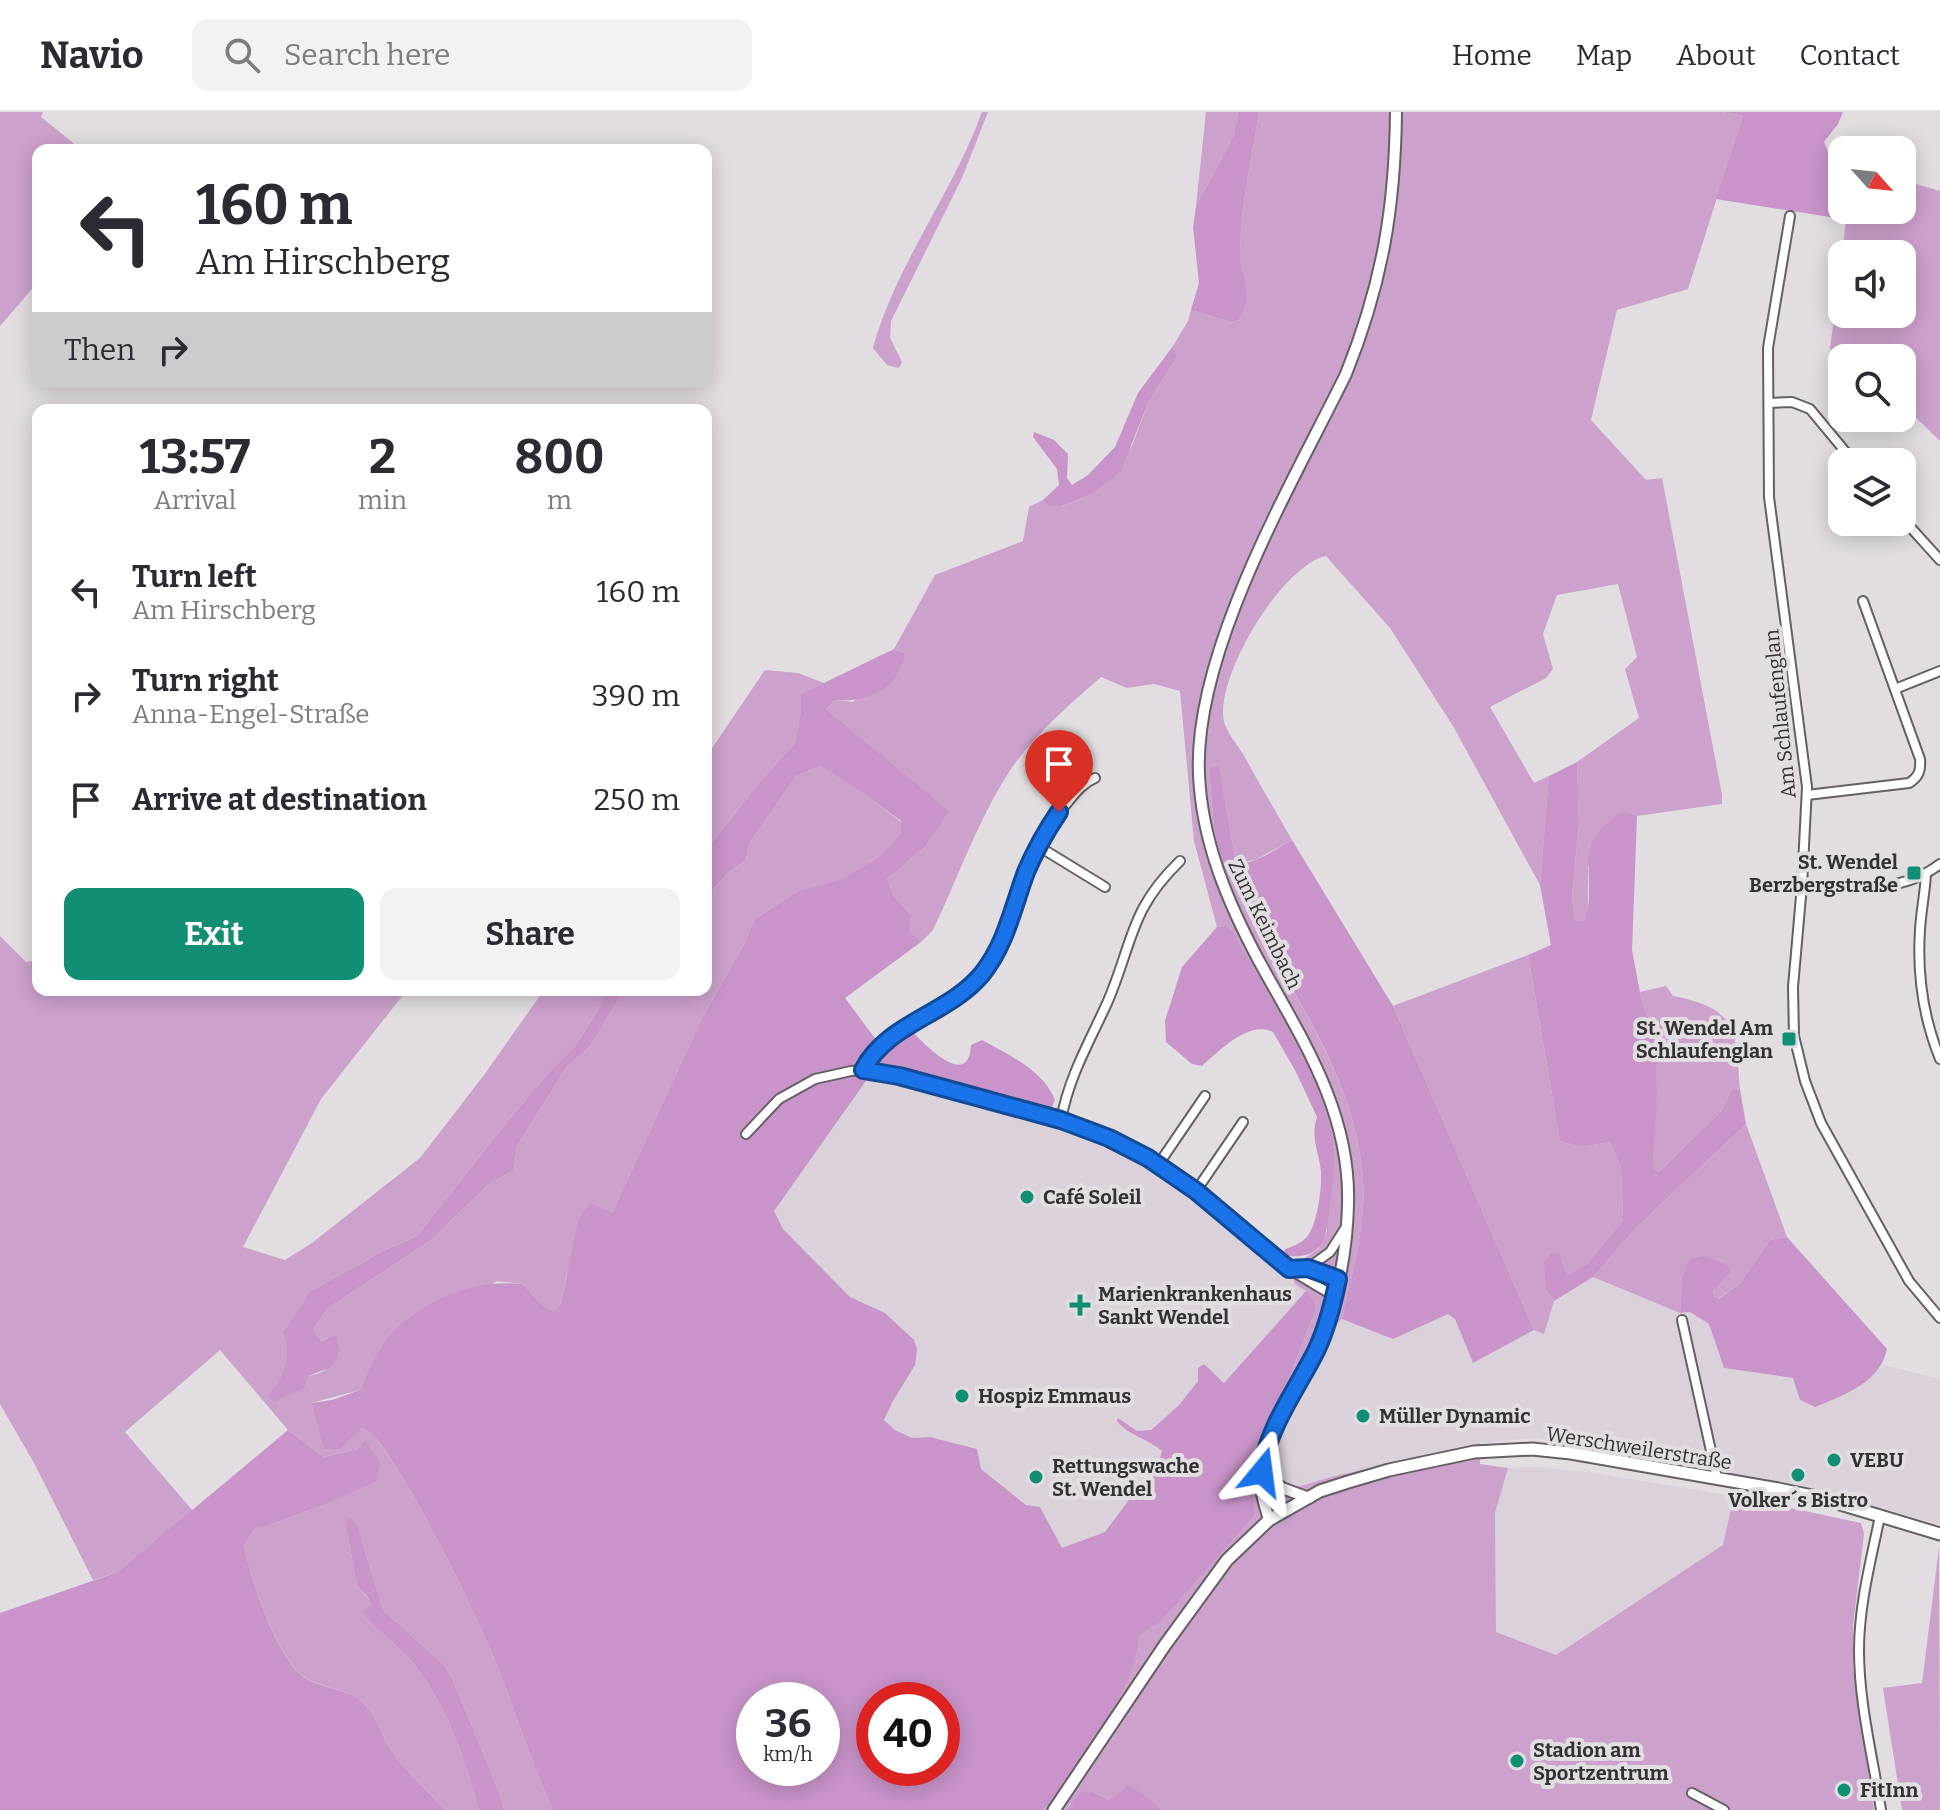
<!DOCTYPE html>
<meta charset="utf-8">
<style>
body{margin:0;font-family:Bitter,serif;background:#f2f2f3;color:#2b2b33;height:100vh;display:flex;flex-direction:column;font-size:30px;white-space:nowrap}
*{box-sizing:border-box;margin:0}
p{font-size:26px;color:#7c7c81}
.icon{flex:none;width:44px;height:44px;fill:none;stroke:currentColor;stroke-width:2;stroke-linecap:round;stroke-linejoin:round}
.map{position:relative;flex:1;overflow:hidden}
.sheet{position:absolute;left:32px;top:292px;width:680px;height:592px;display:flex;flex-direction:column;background:#fff;border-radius:16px;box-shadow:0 4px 20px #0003}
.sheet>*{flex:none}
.hud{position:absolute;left:32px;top:32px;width:680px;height:244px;border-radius:16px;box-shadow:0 4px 20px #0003;background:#fff;color:#2b2b33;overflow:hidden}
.needle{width:52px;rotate:117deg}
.fabs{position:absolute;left:1828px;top:24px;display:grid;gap:16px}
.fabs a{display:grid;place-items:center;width:88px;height:88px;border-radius:16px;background:#fff;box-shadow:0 4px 20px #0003;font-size:40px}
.speed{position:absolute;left:736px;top:1570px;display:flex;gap:16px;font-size:40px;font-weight:700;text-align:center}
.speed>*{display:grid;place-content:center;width:104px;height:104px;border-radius:50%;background:#fff;box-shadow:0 4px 20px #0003;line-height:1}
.speed small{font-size:20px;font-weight:400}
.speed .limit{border:12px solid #d22;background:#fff;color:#111}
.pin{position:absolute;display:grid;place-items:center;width:68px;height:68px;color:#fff;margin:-82px -34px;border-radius:50% 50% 50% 0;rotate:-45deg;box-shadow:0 0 8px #0007}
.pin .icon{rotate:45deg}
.me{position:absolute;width:88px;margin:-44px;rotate:16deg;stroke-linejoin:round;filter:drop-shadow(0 0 6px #0008)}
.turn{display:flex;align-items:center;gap:28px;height:168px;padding:0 32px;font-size:36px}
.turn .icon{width:104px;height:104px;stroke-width:2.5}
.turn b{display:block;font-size:56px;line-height:68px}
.then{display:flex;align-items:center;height:76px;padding:0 32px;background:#0003;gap:16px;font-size:30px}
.eta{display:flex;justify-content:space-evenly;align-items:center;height:136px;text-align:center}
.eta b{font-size:48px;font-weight:700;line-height:56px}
.button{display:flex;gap:16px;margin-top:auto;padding:16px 32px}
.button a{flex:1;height:92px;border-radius:16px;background:#118e74;color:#fff;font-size:32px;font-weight:700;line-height:92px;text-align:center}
.button a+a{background:#f2f2f3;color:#2b2b33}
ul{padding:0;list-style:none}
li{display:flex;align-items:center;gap:24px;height:104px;padding:0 32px}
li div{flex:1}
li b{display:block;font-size:30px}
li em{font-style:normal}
header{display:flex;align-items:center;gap:48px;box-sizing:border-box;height:112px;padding:0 40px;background:#fff;border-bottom:2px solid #e1e1e2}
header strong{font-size:38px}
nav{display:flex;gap:44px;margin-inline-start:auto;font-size:28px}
.search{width:560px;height:72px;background:#f2f2f3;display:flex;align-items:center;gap:20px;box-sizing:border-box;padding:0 28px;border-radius:16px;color:#7c7c81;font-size:30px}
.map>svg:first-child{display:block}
.built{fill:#dbd1db}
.green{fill:#cca1cc}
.forest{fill:#c994c9;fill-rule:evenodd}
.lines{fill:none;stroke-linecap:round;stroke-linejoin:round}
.minor-casing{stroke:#646064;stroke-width:12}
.tertiary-casing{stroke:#646064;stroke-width:14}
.secondary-casing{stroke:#646064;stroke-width:15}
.minor{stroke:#fff;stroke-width:8}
.tertiary{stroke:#fff;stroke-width:10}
.secondary{stroke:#fff;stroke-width:11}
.route-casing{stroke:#114b97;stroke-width:20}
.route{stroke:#1a73e8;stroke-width:14}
.poi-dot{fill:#118e74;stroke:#e1dde1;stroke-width:3}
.labels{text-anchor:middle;stroke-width:8;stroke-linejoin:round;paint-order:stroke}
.street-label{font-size:20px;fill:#333133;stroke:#e1dde1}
.poi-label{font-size:20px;font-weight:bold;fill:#333133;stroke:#e1dde1;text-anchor:start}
</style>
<header>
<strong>Navio</strong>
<div class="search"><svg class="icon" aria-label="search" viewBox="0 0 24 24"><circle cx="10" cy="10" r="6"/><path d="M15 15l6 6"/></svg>Search here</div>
<nav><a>Home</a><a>Map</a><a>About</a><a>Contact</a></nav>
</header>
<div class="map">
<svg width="1940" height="1698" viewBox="0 0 1940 1698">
<rect width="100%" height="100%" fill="#e1dde1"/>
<!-- built -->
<g class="built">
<path d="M868,966H878L1089,1026L1145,1053L1208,1096L1306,1179L1224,1271L1198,1257V1269L1179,1293L1150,1318L1137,1320L1119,1306L1132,1323L1149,1327L1162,1339L1160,1346L1105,1420L1062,1437L1040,1395L1027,1393L981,1357L977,1337L930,1325L912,1326L895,1318L884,1308L893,1289L885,1201L850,1185L782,1117L773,1099Z"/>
<path d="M1593,1165L1680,1201L1690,1199L1709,1212L1724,1256L1794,1266L1853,1280L1884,1253L1940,1267V1413L1853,1387L1765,1367L1584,1333L1532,1326L1480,1331L1335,1364L1290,1377L1274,1365L1273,1343L1278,1321L1336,1212L1342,1207L1393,1227L1448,1202L1455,1207L1473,1251L1534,1218L1544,1222L1554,1189Z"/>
<path d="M1537,1355L1587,1360L1734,1384L1724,1433L1556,1543L1496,1520L1495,1401L1508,1356Z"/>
</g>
<!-- green -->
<g class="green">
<path d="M0,0H43L41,5L82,38H38V170L0,214Z"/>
<path d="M982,0H988L962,66L891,209L890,226L902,250L899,256L887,253L873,236C896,152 953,81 982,0Z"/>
<path d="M1206,0H1238L1234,23L1196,94Z"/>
<path d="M1259,0H1722L1743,4L1688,177L1617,198L1591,308L1646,368L1662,366L1722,683V692L1637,704L1628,700L1588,755V802L1583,809L1575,808L1572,785L1579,712L1577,650L1639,606L1625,557L1637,545L1618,472L1557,483L1543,522L1553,557L1546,566L1490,595L1534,671L1549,664L1540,773L1453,614L1390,516L1326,444C1282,453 1214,566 1224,610C1227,620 1237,633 1243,642C1259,671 1276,700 1292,728L1255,748L1236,751L1219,656L1212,654L1209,656C1212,689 1212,722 1223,753C1230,773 1245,793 1255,812C1299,893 1357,973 1363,1068C1366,1115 1352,1161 1342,1207L1336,1212L1278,1321L1273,1343L1274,1365L1290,1377L1335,1364L1480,1331V1352L1508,1356L1495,1401L1496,1520L1556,1543L1723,1433L1734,1384L1861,1411L1864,1422L1853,1514V1555L1874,1698H1162L1146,1684L1122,1680L1109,1688L1093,1680L1070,1692L1066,1698H1044C1077,1651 1134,1580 1140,1523L1160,1511L1256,1402L1249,1356L1254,1333L1288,1268L1315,1200L1306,1179L1295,1172L1289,1157L1318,1137L1327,1119L1316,975L1301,940L1234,821L1226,814L1217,815L1194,729L1180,579L1154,572L1127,576L1101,565C1069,593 1035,622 1011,657C978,707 959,764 933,818L921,830L910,819L911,803L893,783L887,767L925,735L948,699L826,597L835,588L853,590L905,541L894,537L935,463L1023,429L1029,395L1043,388L1047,394L1061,395L1090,383L1132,334L1148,291L1177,245L1173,234L1188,209L1191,198L1231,210L1239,208C1256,183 1240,168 1240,142C1240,95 1252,47 1259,0Z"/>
<path d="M1831,47L1842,51V98H1902V68L1940,79V329L1902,292V246H1844L1830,237L1842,142V202H1902V142H1842L1846,108L1842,107L1841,103L1831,99Z"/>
<path d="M765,558L798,561L824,571L801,582V599L795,631L756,674L706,739V645Z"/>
<path d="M820,654L857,676L901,710V721L877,746L844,768L798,779L755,807L742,836L701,908L612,1101L567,1161L561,1191L554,1201L542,1193L523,1172L497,1169L372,1254L360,1278L311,1291L324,1336L363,1316C379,1324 391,1348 401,1363C434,1417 462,1475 488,1532C512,1587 528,1644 553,1698H504L500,1682L452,1566L444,1553L383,1498L358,1415L350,1406L345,1409L357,1474L368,1486L370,1493L362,1499L363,1502C379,1520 407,1541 420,1560C449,1600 466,1651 479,1698H445C429,1680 409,1663 395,1643C381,1626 380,1607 363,1591C346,1575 318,1576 301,1563C276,1541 250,1466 244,1433L257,1414H267L329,1391L358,1337L324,1345L288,1318L220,1238L125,1320L193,1399L118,1460L93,1468L34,1351L0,1292V824L26,850L38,848V878H407L321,987L243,1135L285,1148L312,1131L420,1046L484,963L544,878H604L600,895L576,933L549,960L502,1016L417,1124L383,1139L311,1179L308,1264C325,1261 332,1255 340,1240L327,1226L321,1229L313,1218L328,1196L430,1129L489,1072L514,1058L517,1034L566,956L591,933L624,878H706V785L729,760L746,748L749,732L796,664Z"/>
<path d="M1528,843L1560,1029L1580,1035L1610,1030L1621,1056L1623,1108L1587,1152L1546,1178L1554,1189L1544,1222L1534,1218L1393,894Z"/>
<path d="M1666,874L1673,884C1740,897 1735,919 1740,978H1731L1722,998L1659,1060L1651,1056L1657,996L1640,880Z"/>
<path d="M1746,1012L1787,1125L1770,1128L1740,1171L1718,1187L1714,1185L1713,1180L1730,1161L1682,1166L1680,1201L1593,1165L1638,1114Z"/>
<path d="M1939,1435L1940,1698H1902L1883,1576L1922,1571Z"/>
</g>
<!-- forest -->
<g class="forest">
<path d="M1238,0H1259C1252,47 1240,95 1240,143C1241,168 1256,183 1239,208L1231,210L1191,198L1199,171L1193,115L1196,94L1234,23Z"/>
<path d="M1722,0H1843L1838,12L1824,30L1831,47V99L1841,103L1842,107L1716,87L1743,4Z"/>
<path d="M1173,234L1177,245L1148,291L1121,359L1090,383L1060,395L1047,394L1043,388L1059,373L1057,357L1033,325L1034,320L1054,328L1068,342L1067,366L1072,373L1088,363L1115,335L1138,281Z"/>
<path d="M894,537L905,541C899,577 868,591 835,588L826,597L949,699L925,735L887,767L893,783L911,803L910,819L921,830L845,886L877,929L885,933L911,918C922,930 969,980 971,933L982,928C1009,943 1043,958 1055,988L1044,1013L878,966H868L774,1099L783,1117L850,1185L885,1201L914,1228L917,1238L915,1253L893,1289L884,1308L895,1318L912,1326L930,1325L977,1337L981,1357L1026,1393L1040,1395L1062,1436L1105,1420L1160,1346L1162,1339C1147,1326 1129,1324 1117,1309L1118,1306L1137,1319L1151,1318L1179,1293L1198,1269V1256L1204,1252L1224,1271L1306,1179L1315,1191V1200L1288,1268L1254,1334L1249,1356L1256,1402L1160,1511L1140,1523C1134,1581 1078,1651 1044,1698H553C528,1644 512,1587 488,1532C462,1475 434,1417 401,1363C391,1348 379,1323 362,1316L340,1337H324L311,1291L332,1288L360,1278C369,1259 379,1234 394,1219C429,1185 475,1167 523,1172L542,1193L554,1200L561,1191L579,1106L590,1091L612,1101L701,908L742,836L755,807L798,779L844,767L877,746L901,721V709L856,676L820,654L796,664L749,732L746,748L729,760L706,785V739L756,674L795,631L801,599V582ZM754,1588H822V1656H754ZM874,1588H942V1656H874Z"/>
<path d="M1577,650L1579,712L1572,785L1575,808L1583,809C1597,788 1580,747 1596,723C1602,715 1611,708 1618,701L1628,700L1637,704L1632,838L1642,891L1655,927L1657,996L1652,1056L1659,1060L1722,998L1731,978H1740L1746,1012L1638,1114L1593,1165L1554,1189L1546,1178L1544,1150L1551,1141L1559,1142L1567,1164L1587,1152L1623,1108L1621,1056L1610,1030L1580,1035L1560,1029L1528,843L1551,833L1540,773L1549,664Z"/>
<path d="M1212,654L1219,655L1236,751C1255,753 1275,737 1292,728L1393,894L1534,1218L1473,1251L1455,1207L1448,1202L1393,1227L1342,1207C1352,1161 1366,1115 1363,1068C1357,975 1302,896 1258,817C1246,796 1231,775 1223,752C1212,721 1212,688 1209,656Z"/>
<path d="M1226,814L1234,821C1268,883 1311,945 1330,1014C1338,1042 1332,1072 1329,1100C1326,1131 1320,1147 1286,1144L1284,1138C1292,1134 1299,1133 1306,1126C1317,1115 1322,1076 1321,1060C1319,1039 1310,1026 1317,1005L1296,960L1273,920C1249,908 1219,939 1202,954L1192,952L1166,930L1165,909L1182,855L1217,815Z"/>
<path d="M604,878H624L591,933L566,956L517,1034L514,1058L489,1072L430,1129L328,1196L313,1218L321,1229L336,1223L340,1240L332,1255L308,1264L304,1276L274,1290L268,1283C283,1269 294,1241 283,1221L311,1179L383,1139L417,1124L502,1016L549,960L576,933L600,895Z"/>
<path d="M1787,1125L1887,1237C1880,1271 1844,1283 1815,1295L1800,1288L1793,1266L1724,1256L1709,1212L1690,1200L1680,1201L1682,1166L1690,1147L1704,1144L1727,1153L1731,1160L1713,1180L1714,1185L1719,1187L1740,1171L1770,1128Z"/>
<path d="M288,1318L324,1345L358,1337L366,1328L380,1351L376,1369L329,1391L267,1414H257L244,1433C250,1466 276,1542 301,1563C318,1577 347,1575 363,1591C380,1607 381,1626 395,1643C409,1663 429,1680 445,1698H0V1501L118,1460Z"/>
<path d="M350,1405L358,1415L383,1498L444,1553L452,1566L500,1682L504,1698H479C466,1651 449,1600 420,1560C407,1541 379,1520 363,1502L362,1499L370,1493L368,1485L357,1474L345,1409Z"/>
<path d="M1128,1674L1146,1684L1162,1698H1066L1081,1680H1093L1109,1688Z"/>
</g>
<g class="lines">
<!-- minor casing -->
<g class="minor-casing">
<g id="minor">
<path d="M1790,104L1768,236L1769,385L1807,675L1802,773L1793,875L1794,924L1805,969L1821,1011L1909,1169L1940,1206"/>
<path d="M1769,291L1792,290L1810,297L1854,350"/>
<path d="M1902,406L1940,448"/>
<path d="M1895,577L1940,559"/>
<path d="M1807,683L1909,671C1919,665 1921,658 1920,647L1863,489"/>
<path d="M1038,734L1105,775"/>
<path d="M1926,762C1925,781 1921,799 1920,818C1917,863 1923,905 1940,947"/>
<path d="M1802,773C1850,775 1900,783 1940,752"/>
<path d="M863,958C890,906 959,898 991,849C1008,823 1015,792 1025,763C1035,736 1049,711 1068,690C1076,680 1083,671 1095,666"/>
<path d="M1061,1008C1069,964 1090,929 1108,889C1133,830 1130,797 1180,749"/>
<path d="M746,1022L779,987L815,967L851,959L863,958L899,964L973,984L1094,1019L1124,1033L1196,1079L1289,1157L1334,1184"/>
<path d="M1158,1053L1205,984"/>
<path d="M1196,1079L1243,1010"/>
<path d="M1308,1156L1330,1140L1346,1115"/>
<path d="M1289,1157L1308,1156L1338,1167"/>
<path d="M1682,1208L1717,1366"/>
<path d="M1880,1404C1871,1448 1859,1493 1859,1538C1859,1592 1873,1646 1881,1698"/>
<path d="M1692,1681L1724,1698"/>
</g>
</g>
<!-- tertiary casing -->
<g class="tertiary-casing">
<g id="tertiary">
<path d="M1262,1360L1282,1376L1309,1386"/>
<path d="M1271,1369L1282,1400"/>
<path d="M1269,1408C1266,1396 1261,1384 1261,1372C1261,1317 1305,1270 1324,1220C1339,1182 1347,1134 1348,1093C1351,1000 1302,927 1259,849C1228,791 1202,730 1199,663C1193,540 1292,372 1346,262C1382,172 1395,97 1396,0"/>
</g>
</g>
<!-- secondary casing -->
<g class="secondary-casing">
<path id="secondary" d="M1054,1698L1165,1533L1227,1448L1269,1408L1320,1379L1348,1370L1389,1358L1474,1340L1532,1337L1571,1341L1778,1377L1817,1385L1940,1422"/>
</g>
<!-- minor -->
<use href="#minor" class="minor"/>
<!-- tertiary -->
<use href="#tertiary" class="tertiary"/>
<!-- secondary -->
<use href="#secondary" class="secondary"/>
</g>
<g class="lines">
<!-- route casing -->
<g class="route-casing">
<path id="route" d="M1059,700C1046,719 1035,739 1026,760C1013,795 1006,832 982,862C948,903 888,910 863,958L899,964L973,984L1061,1008L1109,1026L1148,1046L1196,1079L1289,1157L1308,1156L1338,1167C1333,1192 1327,1216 1316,1239C1298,1275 1265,1320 1262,1360"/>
</g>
<!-- route -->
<use href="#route" class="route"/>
</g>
<!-- markers -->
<g class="poi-dot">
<rect x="1906" y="753" width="16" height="16" rx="4"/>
<rect x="1781" y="919" width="16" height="16" rx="4"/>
<circle cx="1027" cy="1085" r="8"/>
<path d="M1076 1181h8v8h8v8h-8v8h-8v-8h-8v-8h8z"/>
<circle cx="962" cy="1284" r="8"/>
<circle cx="1363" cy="1304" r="8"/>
<circle cx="1834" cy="1348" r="8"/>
<circle cx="1798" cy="1363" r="8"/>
<circle cx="1036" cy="1365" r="8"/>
<circle cx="1517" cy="1649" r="8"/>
<circle cx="1844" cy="1678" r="8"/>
</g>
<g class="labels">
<!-- street labels -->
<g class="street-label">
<text transform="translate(1780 602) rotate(-96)" y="7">Am Schlaufenglan</text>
<text transform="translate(1265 812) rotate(64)" y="7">Zum Keimbach</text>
<text transform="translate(1639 1336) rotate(9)" y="7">Werschweilerstraße</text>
</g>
<!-- poi labels -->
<g class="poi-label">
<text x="1898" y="757" text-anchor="end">St. Wendel<tspan x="1898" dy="23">Berzbergstraße</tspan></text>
<text x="1773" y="923" text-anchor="end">St. Wendel Am<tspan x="1773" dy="23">Schlaufenglan</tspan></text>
<text x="1043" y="1092">Café Soleil</text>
<text x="1098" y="1189">Marienkrankenhaus<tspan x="1098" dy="23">Sankt Wendel</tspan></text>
<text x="978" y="1291">Hospiz Emmaus</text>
<text x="1379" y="1311">Müller Dynamic</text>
<text x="1850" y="1355">VEBU</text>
<text x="1052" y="1361">Rettungswache<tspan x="1052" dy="23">St. Wendel</tspan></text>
<text x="1798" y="1395" text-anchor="middle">Volker´s Bistro</text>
<text x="1533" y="1645">Stadion am<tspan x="1533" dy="23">Sportzentrum</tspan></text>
<text x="1860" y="1685">FitInn</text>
</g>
</g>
</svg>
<div class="fabs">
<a><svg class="needle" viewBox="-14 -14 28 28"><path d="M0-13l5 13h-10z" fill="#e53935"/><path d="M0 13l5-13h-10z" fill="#7c7c81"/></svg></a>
<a><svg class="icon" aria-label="sound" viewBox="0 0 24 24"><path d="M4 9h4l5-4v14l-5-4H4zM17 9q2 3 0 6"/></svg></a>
<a><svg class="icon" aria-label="search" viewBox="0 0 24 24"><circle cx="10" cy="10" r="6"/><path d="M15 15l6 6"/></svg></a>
<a><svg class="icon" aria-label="layers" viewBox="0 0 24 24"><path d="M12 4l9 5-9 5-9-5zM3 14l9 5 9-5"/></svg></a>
</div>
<div class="speed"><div>36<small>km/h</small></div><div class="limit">40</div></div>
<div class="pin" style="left:1059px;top:700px;background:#d93025"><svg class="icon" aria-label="arrive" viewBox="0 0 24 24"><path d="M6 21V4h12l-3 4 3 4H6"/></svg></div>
<svg class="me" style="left:1262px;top:1360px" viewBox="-20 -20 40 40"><path d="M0-17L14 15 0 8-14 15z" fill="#1a73e8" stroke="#fff" stroke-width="4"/></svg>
<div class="hud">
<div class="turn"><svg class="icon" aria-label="left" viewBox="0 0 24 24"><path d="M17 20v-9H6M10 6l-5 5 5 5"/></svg><div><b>160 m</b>Am Hirschberg</div></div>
<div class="then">Then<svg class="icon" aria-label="right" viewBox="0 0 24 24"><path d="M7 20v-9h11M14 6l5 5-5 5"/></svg></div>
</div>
<section class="sheet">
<div class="eta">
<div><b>13:57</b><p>Arrival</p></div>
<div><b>2</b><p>min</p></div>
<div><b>800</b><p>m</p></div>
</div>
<ul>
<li><svg class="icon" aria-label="left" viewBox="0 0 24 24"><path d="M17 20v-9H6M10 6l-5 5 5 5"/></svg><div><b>Turn left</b><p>Am Hirschberg</p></div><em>160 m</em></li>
<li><svg class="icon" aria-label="right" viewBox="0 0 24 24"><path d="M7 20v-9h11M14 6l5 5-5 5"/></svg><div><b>Turn right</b><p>Anna-Engel-Straße</p></div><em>390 m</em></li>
<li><svg class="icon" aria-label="arrive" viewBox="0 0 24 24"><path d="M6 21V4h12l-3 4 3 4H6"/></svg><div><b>Arrive at destination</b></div><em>250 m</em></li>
</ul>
<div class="button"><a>Exit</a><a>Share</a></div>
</section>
</div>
